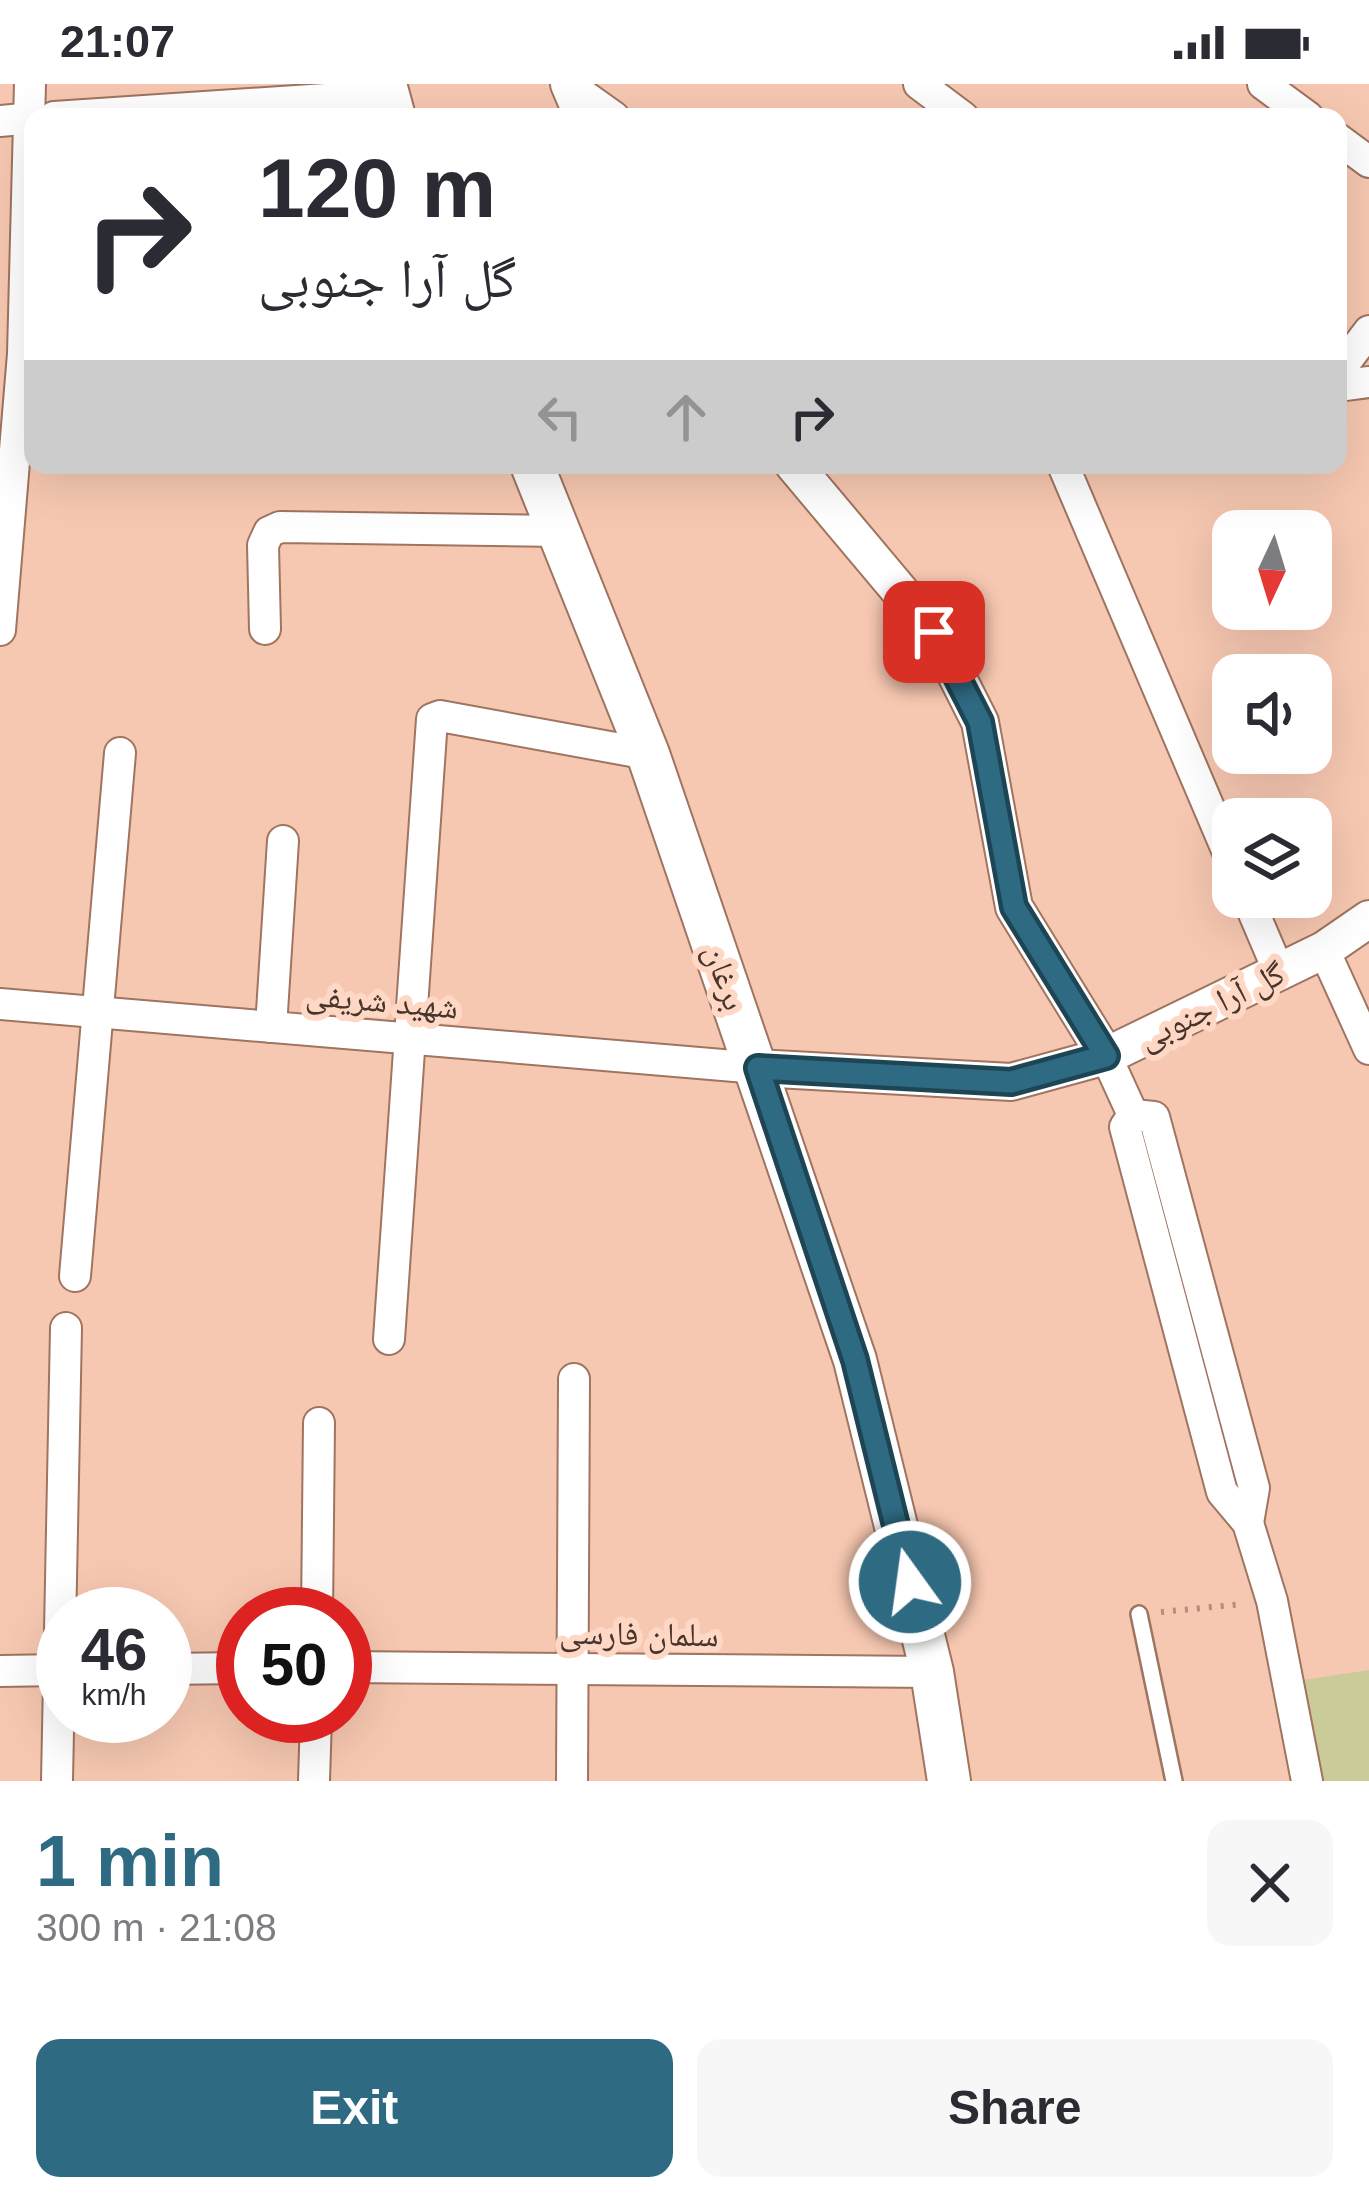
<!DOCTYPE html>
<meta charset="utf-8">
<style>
body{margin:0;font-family:Helvetica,"Noto Naskh Arabic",sans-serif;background:#f7f7f7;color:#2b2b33;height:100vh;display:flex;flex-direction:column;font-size:45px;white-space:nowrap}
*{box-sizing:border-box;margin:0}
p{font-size:39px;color:#7c7c81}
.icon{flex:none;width:66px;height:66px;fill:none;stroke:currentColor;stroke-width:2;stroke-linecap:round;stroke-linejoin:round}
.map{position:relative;height:1697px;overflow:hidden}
.side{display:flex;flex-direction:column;background:#fff;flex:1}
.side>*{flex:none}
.guide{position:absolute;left:24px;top:24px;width:1323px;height:366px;border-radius:24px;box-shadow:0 12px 48px #0002;background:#fff;color:#2b2b33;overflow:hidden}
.needle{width:78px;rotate:184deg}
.buttons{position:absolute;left:1212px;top:426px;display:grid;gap:24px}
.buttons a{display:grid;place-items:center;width:120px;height:120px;border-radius:24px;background:#fff;box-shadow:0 12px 48px #0002;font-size:60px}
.speed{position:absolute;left:36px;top:1503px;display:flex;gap:24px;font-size:60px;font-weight:700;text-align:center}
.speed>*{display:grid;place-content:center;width:156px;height:156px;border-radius:50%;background:#fff;box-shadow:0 12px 48px #0002;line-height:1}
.speed small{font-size:30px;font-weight:400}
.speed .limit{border:18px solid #d22;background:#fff;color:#111}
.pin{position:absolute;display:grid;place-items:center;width:102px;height:102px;color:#fff;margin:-51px;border-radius:24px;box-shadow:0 6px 18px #0006}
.me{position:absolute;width:132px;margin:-66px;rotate:346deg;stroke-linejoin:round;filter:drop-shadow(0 0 9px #0008)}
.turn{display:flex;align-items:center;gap:42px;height:252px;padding:0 36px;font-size:54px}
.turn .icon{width:156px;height:156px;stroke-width:2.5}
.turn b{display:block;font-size:84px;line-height:102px}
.lanes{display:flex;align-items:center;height:114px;padding:0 36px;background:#0003;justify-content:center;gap:60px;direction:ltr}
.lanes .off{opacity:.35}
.round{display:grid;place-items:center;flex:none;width:126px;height:126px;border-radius:24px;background:#f7f7f7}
.summary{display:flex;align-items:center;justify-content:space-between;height:204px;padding:0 36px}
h1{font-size:72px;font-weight:700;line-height:90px;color:#2e6a82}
.cta{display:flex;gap:24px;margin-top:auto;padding:24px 36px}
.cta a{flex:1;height:138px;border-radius:24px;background:#2e6a82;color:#fff;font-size:48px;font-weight:700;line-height:138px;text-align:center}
.cta a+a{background:#f7f7f7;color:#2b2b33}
.status{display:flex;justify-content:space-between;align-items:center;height:84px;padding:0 60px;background:#fff;direction:ltr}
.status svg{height:33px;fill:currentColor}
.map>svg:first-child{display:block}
.green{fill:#cbca99}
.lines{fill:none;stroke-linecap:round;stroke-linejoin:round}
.service-casing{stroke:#9f7460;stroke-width:20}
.minor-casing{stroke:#9f7460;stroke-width:34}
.tertiary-casing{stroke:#9f7460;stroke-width:40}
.secondary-casing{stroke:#9f7460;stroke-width:46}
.path{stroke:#b28e7c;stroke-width:6;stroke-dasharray:3 9;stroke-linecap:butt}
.service{stroke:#fff;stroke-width:15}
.minor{stroke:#fff;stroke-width:30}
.tertiary{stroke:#fff;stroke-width:36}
.secondary{stroke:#fff;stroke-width:42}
.route-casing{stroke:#1e4554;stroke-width:30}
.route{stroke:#2e6a82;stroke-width:21}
.labels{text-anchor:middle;stroke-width:12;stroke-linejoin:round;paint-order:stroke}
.street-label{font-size:33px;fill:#47342b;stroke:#fed7c5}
</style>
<div class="status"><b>21:07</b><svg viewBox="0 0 49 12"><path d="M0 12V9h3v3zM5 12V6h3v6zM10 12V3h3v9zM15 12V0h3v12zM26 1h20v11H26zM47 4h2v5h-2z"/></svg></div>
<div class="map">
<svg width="1369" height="1697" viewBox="0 0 1369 1697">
<rect width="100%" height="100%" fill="#f7c8b1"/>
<!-- green -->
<path class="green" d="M1369,1586V1697H1307L1290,1598Z"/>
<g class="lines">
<!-- service casing -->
<g class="service-casing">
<path id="service" d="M1139,1530L1174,1697"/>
</g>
<!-- minor casing -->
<g class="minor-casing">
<g id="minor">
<path d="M919,0L963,33"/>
<path d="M1263,0L1308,33"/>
<path d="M569,1L614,33"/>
<path d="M54,33L386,11"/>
<path d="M0,37L33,34"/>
<path d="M1338,55L1369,78"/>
<path d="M1338,288L1369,247"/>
<path d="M1338,302L1369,298"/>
<path d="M1063,381L1233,780"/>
<path d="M265,545L263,461L269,448L280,443L560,447"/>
<path d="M0,546L23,270L30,0"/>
<path d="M1247,813L1279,888"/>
<path d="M1324,866L1369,965"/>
<path d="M0,920L758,984"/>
<path d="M271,943L283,757"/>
<path d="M1106,972L1133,1031L1125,1043L1222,1408L1248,1439L1272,1517L1307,1697"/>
<path d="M1133,1031L1154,1033L1254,1404L1248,1439"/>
<path d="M75,1192L120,669"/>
<path d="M389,1255L432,635L440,632L648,670"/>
<path d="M317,1530L319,1339"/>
<path d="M345,1583L932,1588"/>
<path d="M165,1585L243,1584"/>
<path d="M0,1587L63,1586"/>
<path d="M57,1697L66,1244"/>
<path d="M314,1697L316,1632"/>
<path d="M572,1697L574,1295"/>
</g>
</g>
<!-- tertiary casing -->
<g class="tertiary-casing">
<g id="tertiary">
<path d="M569,0L583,33"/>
<path d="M794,381L935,549L980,638L1014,823L1106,972"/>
<path d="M758,984L1011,998L1106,972L1324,866L1369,835"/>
</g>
</g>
<!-- secondary casing -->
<g class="secondary-casing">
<g id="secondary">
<path d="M385,0L394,33"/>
<path d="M532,381L648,670L855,1276L932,1588L949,1697"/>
</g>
</g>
<!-- path -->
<path class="path" d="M1161,1528L1243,1520"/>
<!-- service -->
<use href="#service" class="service"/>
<!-- minor -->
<use href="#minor" class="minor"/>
<!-- tertiary -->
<use href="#tertiary" class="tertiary"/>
<!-- secondary -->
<use href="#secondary" class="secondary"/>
</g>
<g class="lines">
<!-- route casing -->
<g class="route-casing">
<path id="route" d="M910,1498L855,1276L758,984L1011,998L1106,972L1014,823L980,638L934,548"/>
</g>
<!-- route -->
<use href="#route" class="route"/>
</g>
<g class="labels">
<!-- street labels -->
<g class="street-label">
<text transform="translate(726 893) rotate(71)" y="12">برغان</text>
<text transform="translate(382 916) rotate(5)" y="12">شهید شریفی</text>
<text transform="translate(1211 921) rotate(-26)" y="12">گل آرا جنوبی</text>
<text transform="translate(639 1549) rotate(1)" y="12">سلمان فارسی</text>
</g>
</g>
</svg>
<div class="buttons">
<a><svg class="needle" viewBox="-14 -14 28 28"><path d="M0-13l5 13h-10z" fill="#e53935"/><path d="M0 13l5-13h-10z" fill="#7c7c81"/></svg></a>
<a><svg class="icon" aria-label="sound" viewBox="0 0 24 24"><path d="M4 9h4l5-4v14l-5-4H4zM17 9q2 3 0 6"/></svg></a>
<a><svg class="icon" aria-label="layers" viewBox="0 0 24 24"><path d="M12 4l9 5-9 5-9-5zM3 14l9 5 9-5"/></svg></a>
</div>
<div class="speed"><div>46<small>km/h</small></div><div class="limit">50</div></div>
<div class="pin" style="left:934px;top:548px;background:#d93025"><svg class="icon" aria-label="arrive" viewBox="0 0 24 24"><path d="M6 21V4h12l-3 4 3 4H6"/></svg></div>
<svg class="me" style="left:910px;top:1498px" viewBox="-20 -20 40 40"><circle r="17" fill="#2e6a82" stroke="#fff" stroke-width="3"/><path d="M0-11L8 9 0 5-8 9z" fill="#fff"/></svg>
<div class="guide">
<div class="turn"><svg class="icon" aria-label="right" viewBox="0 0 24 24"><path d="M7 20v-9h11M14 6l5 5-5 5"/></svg><div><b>120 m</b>گل آرا جنوبی</div></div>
<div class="lanes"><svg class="icon off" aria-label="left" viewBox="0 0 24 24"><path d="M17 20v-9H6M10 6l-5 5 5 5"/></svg><svg class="icon off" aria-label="ahead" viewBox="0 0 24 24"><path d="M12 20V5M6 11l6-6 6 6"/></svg><svg class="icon" aria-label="right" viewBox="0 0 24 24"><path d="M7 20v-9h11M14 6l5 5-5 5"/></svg></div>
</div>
</div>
<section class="side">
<div class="summary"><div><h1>1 min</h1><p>300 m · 21:08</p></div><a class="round"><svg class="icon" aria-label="close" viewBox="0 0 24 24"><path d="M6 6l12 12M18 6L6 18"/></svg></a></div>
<div class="cta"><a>Exit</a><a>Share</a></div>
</section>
